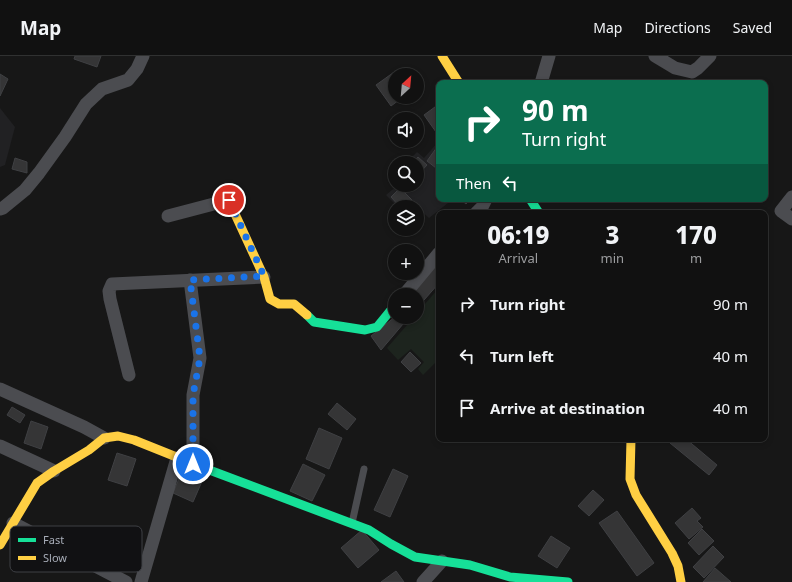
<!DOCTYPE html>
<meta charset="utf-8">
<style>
body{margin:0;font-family:"Noto Sans",sans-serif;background:#1a1a1a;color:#f1f3f6;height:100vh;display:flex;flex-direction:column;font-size:15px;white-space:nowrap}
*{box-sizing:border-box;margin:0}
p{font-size:13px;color:#9c9d9f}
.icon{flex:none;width:22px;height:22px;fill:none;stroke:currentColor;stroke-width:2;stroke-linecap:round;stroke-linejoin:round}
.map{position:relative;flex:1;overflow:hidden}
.panel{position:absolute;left:436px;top:154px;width:332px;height:232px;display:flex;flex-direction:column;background:#111;border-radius:8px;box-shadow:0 2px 6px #0003,0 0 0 1px #303131}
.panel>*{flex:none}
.top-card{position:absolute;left:436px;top:24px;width:332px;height:122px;border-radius:8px;box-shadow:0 2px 6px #0003,0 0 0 1px #303131;background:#0b6e4f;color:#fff;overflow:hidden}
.needle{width:26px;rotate:26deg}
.fabs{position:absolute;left:388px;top:12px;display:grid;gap:8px}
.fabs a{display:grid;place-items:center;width:36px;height:36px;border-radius:50%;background:#111;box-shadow:0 2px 6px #0003,0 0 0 1px #303131;font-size:20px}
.pin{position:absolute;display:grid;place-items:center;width:34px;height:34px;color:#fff;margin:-17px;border:2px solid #fff;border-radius:50%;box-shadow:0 1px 4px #0007}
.me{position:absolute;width:44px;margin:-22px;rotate:0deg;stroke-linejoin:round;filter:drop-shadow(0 0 3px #0008)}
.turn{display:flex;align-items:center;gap:14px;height:84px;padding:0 20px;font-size:18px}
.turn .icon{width:52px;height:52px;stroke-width:2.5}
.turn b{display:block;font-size:28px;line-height:34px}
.then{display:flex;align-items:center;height:38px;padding:0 20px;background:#0003;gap:8px;font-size:15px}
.eta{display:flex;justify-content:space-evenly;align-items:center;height:68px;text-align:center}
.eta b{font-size:24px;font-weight:800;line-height:28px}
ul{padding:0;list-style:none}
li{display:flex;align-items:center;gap:12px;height:52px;padding:0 20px}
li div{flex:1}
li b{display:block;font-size:15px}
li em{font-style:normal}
header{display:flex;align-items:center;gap:24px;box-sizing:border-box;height:56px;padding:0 20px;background:#111;border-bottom:1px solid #303131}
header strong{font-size:19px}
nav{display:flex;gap:22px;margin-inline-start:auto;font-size:14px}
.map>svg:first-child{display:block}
.built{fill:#212123}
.green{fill:#1d241e}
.building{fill:#353536;stroke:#3f4043}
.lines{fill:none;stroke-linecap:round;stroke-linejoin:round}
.lane{stroke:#4b4c50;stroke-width:7}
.street{stroke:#4b4c50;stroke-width:13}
.fast{stroke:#16e098;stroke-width:9}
.slow{stroke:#ffcf43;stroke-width:9}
.route{stroke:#1a73e8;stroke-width:7;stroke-dasharray:0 12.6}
.key{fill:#111113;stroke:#3e4045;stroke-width:1}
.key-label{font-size:11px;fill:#a8adb8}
</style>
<header>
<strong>Map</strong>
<nav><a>Map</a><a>Directions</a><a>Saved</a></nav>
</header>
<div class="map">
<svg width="792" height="526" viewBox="0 0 792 526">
<rect width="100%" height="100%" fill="#171717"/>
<!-- built -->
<g class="built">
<path d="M0,52L15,71L5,109L0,111Z"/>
<path d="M439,85V143H453L429,162L414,148L411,151H398L386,139L398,129H417V107H406L417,96L424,102Z"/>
</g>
<!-- green -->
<path class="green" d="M439,232V303L423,319L418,313L424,306L411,293L398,304L387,292L414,261H417V257Z"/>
<!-- building -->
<g class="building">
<path d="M75,0H101L97,11L74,3Z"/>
<path d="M397,14L401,19H395V41H403L391,50L376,29Z"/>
<path d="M0,18L8,23L0,40Z"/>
<path d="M439,48V74L436,76L424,59Z"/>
<path d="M437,91L439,92V107L436,112L427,105Z"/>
<path d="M418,101L427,109L417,120V107H412Z"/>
<path d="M15,102L27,106V117L12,113Z"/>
<path d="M400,132L412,144L405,151H400L391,141Z"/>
<path d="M460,143H471L466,148Z"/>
<path d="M439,204V227L417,252V239H409Z"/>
<path d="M395,261H409L381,294L371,280Z"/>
<path d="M410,296L421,307L411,316L401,306Z"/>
<path d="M337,347L356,363L347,374L328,358Z"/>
<path d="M12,351L25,359L20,367L7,359Z"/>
<path d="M31,365L48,371L41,393L24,387Z"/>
<path d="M319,372L342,382L329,413L306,403Z"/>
<path d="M673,383H686L717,409L709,419L670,387Z"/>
<path d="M117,397L136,403L127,430L108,424Z"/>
<path d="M303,408L325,419L312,445L290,435Z"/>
<path d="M183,413L203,423L193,446L173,437Z"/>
<path d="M393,413L408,420L390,461L374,454Z"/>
<path d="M593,434L604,444L589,460L578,450Z"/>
<path d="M692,452L701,462L697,465L703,471L689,483L675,467Z"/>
<path d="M617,455L654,507L637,520L599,467Z"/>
<path d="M702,473L714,485L699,499L688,487Z"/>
<path d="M362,474L379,494L358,512L341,492Z"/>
<path d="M551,480L570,492L557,512L538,500Z"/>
<path d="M713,490L724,501L704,522L693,511Z"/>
<path d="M715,512L731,526H703Z"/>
<path d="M396,515L404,526H381Z"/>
</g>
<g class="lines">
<!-- lane -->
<path class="lane" d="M352,467L364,413"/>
<!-- street -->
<g class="street">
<path d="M655,0L675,12L692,16L698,12L710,0"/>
<path d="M541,27L549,0"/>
<path d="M792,141L781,155L792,163"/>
<path d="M0,153L3,152L25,134L39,117L65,81L86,48L102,33L128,24L137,13L143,0"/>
<path d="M476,157L482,151L486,143"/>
<path d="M168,160L229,144"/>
<path d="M190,224L200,302L193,339V408"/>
<path d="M404,239L439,197"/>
<path d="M129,319L110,243L109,235L112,228L264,221"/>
<path d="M0,333L84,371L104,382"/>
<path d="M0,390L54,415"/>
<path d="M13,467L126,526"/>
<path d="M141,526L177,402"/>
<path d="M423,526L442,505"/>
</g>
<!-- fast -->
<g class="fast">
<path d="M530,143L539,157"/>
<path d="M307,259L314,266L365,274L377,271L395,249"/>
<path d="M204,412L369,474L391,488L415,501L470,509L510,521L568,526"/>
</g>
<!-- slow -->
<g class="slow">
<path d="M442,0L459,27"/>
<path d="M224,134L264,221L270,243L279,248H294L307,259"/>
<path d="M631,383L630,423L636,439L672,497L678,510L681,526"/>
<path d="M0,489L37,427L54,415L89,394L104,382L118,380L134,384L204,412"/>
</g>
</g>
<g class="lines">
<!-- route -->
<path class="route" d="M193,408V339L200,302L190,224L264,220L229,144"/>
</g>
<!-- legend -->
<rect x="10" y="470" width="132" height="46" rx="6" class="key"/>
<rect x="18" y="482" width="18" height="4" fill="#16e098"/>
<rect x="18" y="500" width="18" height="4" fill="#ffcf43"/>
<g class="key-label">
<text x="43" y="488">Fast</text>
<text x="43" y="506">Slow</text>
</g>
</svg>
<div class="fabs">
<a><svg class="needle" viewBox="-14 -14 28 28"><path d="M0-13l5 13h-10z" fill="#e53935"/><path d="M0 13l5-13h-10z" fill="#9c9d9f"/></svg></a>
<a><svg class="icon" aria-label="sound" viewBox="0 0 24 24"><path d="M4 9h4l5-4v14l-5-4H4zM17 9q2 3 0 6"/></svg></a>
<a><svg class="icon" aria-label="search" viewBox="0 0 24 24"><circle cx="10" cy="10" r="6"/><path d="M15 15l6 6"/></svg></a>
<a><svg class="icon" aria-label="layers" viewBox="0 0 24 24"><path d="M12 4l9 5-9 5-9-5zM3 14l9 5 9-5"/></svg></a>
<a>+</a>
<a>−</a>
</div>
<div class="pin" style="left:229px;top:144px;background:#d93025"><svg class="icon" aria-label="arrive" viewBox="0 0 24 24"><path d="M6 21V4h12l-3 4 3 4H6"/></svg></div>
<svg class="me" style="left:193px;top:408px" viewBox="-20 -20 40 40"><circle r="17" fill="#1a73e8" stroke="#fff" stroke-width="3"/><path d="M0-11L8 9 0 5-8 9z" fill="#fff"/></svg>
<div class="top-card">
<div class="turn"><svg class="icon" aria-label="right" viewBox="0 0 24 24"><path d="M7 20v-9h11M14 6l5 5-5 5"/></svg><div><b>90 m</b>Turn right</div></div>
<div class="then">Then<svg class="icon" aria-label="left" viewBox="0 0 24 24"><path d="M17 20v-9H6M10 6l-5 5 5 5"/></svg></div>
</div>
<section class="panel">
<div class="eta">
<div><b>06:19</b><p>Arrival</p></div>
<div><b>3</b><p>min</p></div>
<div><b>170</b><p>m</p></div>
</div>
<ul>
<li><svg class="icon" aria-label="right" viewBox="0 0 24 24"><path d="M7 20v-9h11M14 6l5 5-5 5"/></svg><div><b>Turn right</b></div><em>90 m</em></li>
<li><svg class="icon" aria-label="left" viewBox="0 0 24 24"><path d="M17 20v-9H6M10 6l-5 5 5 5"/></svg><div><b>Turn left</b></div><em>40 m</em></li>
<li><svg class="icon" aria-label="arrive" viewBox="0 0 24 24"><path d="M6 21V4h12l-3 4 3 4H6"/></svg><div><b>Arrive at destination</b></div><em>40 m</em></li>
</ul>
</section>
</div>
